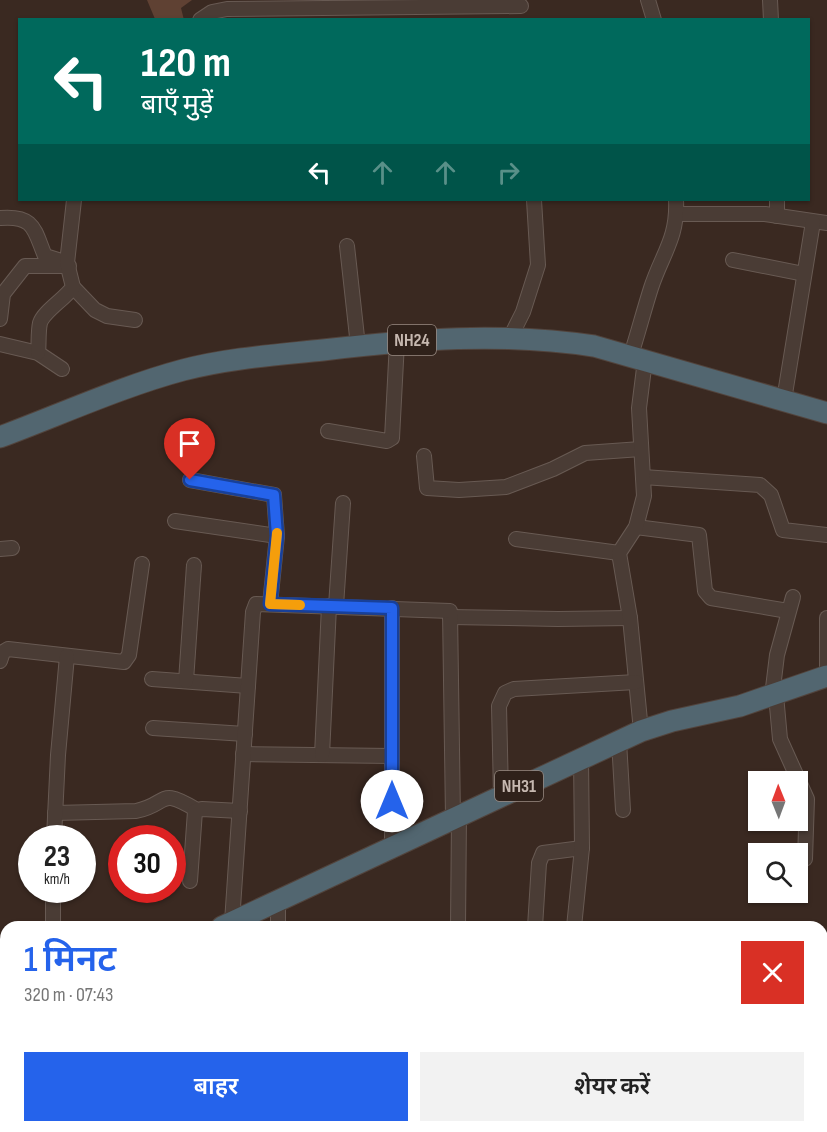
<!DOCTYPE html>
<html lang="hi">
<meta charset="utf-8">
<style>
body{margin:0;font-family:"Sofia Sans Condensed","Noto Sans Devanagari",sans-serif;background:#f2f2f2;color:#222;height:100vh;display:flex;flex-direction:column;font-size:22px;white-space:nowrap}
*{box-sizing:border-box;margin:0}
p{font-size:20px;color:#767676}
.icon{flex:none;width:33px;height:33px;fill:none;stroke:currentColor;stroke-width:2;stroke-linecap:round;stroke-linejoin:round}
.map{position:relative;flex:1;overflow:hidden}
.sheet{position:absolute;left:0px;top:921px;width:828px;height:212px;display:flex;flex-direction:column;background:#fff;border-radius:18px 18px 0 0;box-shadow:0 2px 4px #0004}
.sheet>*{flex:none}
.top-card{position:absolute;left:18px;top:18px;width:792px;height:183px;border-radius:0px;box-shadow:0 2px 4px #0004;background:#00695c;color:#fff;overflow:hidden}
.needle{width:39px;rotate:359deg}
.fabs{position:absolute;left:748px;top:771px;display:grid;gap:12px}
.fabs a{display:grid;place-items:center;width:60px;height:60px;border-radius:0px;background:#fff;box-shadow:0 2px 4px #0004;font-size:30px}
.speed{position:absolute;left:18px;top:825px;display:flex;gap:12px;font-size:30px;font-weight:700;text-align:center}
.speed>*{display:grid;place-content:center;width:78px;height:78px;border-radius:50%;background:#fff;box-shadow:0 2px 4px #0004;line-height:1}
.speed small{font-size:15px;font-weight:400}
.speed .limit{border:9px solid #d22;background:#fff;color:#111}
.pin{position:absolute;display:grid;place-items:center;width:51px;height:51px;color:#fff;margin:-62px -26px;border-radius:50% 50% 50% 0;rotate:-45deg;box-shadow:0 0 6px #0007}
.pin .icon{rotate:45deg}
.me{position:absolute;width:66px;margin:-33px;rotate:0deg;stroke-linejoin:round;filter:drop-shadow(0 0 4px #0008)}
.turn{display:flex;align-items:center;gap:21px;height:126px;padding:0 24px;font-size:27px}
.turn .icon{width:78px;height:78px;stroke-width:2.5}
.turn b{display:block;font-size:42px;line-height:51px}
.lanes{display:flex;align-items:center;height:57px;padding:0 24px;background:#0003;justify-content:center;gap:30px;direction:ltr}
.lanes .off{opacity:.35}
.round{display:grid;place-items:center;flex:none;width:63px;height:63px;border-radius:0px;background:#f2f2f2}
.summary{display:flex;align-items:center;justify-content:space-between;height:102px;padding:0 24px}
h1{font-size:36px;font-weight:600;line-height:45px;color:#2563eb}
.primary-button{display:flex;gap:12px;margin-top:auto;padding:12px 24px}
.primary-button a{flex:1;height:69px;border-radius:0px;background:#2563eb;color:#fff;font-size:24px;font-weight:600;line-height:69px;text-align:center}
.primary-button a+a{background:#f2f2f2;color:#222}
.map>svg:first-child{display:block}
.water{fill:#5f4133}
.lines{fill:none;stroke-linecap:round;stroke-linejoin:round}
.minor-casing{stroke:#685a53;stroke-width:16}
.highway-casing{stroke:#52443d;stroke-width:23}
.minor{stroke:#4a3c35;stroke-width:14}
.highway{stroke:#526670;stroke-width:21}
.rail{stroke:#715f57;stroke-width:3;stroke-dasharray:6 6;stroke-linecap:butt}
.route-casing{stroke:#184099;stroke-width:15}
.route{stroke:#2563eb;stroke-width:10}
.slow{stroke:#f59e0b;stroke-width:10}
.labels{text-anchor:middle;stroke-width:6;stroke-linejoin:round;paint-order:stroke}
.shield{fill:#2f211a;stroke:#998b83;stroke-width:1.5}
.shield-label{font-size:18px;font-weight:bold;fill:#c6b8b0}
</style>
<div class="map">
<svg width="827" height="1132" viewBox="0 0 827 1132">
<rect width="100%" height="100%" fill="#3a2921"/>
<!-- water -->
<path class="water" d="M147,0H192L181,8L184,20L155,19Z"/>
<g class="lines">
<!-- minor casing -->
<g class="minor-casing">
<g id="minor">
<path d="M648,0L654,20"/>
<path d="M770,0L771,20"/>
<path d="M200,20L212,12L227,9L521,6"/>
<path d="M777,200V216"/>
<path d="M677,214H765L827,223"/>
<path d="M0,218C35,215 34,230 45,256L61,261"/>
<path d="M347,246L358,346"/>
<path d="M733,260L804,274"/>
<path d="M73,287L95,310L107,316L135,320"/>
<path d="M0,319L3,294L25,266H69"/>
<path d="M510,338L523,312L538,265L534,200"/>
<path d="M0,344L38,353L62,369"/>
<path d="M38,353C39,344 38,332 40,323C44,311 65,299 73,287L67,263L74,200"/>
<path d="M631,355C638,333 644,310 651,288C662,254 678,238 676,200"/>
<path d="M784,400L813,222"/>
<path d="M328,431L387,441L392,438L397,342"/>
<path d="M424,456L427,488L459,490L506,487L553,469L585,453L641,449"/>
<path d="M643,477L760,485L771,495L783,530L827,535"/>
<path d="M190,480L274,495L277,536"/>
<path d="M175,521L277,536L270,604"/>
<path d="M636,527L699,535L705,591L711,598L788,611"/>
<path d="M516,539L619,553"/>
<path d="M0,549L12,548"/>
<path d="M336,606L343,503"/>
<path d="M450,617L558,619L630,618"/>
<path d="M0,661L3,652L8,649L124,662L129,655L142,564"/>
<path d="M827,676V618"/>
<path d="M152,679L248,686"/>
<path d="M186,681L194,565"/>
<path d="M776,695L780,739L807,799L805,859"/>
<path d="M772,696L777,655L793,597"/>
<path d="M153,728L245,734"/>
<path d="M641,731L630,618L619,553L636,527L644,496L639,408L645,360"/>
<path d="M619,741L623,810"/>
<path d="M243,754L392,756"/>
<path d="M322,755L329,606"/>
<path d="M501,794L499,706L505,693L514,689L636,682"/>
<path d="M55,813L136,811C170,804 157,786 197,810"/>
<path d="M54,838L58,755L67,656"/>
<path d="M392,846V608"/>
<path d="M190,881L195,811L202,809L240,811"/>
<path d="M53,890V927"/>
<path d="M232,922L253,612L256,604L450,611L453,818"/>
<path d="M278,927V901"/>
<path d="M458,927L459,815"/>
<path d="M535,927L539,863L543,853L582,848"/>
<path d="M574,927L582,848L581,757"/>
<path d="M82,1132L83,1126"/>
</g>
</g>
<!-- highway casing -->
<g class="highway-casing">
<g id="highway">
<path d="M0,437C59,415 123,386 183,370C229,358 276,355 323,350C417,339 499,332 594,346L827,413"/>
<path d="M222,927L641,731L672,721L740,706L827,676"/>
<path d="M0,1037L6,1033"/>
</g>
</g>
<!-- minor -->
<use href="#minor" class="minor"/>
<!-- highway -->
<use href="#highway" class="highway"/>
<!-- rail -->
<g class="rail">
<path d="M822,1125L827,1122"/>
<path d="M798,1132L808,1126"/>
</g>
</g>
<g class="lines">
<!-- route casing -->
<g class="route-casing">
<path id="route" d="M190,480L274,495L277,536L270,604L392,608V801"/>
</g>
<!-- route -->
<use href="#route" class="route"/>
<!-- slow -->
<path class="slow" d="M277,533L270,604L300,605"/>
</g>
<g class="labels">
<!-- shield labels -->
<g class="shield">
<rect x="388" y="325" width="48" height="30" rx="4.5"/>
<rect x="495" y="771" width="48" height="30" rx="4.5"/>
</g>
<g class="shield-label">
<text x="412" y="346">NH24</text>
<text x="519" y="792">NH31</text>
</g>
</g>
</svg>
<div class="fabs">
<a><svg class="needle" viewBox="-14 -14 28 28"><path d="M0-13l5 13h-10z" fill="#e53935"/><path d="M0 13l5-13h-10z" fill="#767676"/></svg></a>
<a><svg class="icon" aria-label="search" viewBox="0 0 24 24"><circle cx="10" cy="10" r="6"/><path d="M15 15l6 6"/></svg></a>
</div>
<div class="speed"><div>23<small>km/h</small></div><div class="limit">30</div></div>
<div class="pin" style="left:190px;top:480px;background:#d93025"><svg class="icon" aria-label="arrive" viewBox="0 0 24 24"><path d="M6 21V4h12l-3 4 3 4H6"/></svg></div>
<svg class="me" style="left:392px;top:801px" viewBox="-20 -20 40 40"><circle r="19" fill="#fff"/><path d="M0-13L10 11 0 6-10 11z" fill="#2563eb"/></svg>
<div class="top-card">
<div class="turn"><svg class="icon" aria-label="left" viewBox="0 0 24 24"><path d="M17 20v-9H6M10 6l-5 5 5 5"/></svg><div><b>120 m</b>बाएँ मुड़ें</div></div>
<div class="lanes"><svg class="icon" aria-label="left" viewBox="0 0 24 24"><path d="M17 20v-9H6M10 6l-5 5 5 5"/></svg><svg class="icon off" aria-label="ahead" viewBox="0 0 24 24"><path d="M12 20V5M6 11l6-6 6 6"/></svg><svg class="icon off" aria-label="ahead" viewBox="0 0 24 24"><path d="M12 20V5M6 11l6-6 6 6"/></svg><svg class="icon off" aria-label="right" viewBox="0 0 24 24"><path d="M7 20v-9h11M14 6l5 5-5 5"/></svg></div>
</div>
<section class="sheet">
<div class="summary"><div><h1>1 मिनट</h1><p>320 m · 07:43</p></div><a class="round" style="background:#d93025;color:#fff"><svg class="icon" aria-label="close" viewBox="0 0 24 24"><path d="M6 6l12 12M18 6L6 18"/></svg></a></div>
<div class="primary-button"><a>बाहर</a><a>शेयर करें</a></div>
</section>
</div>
